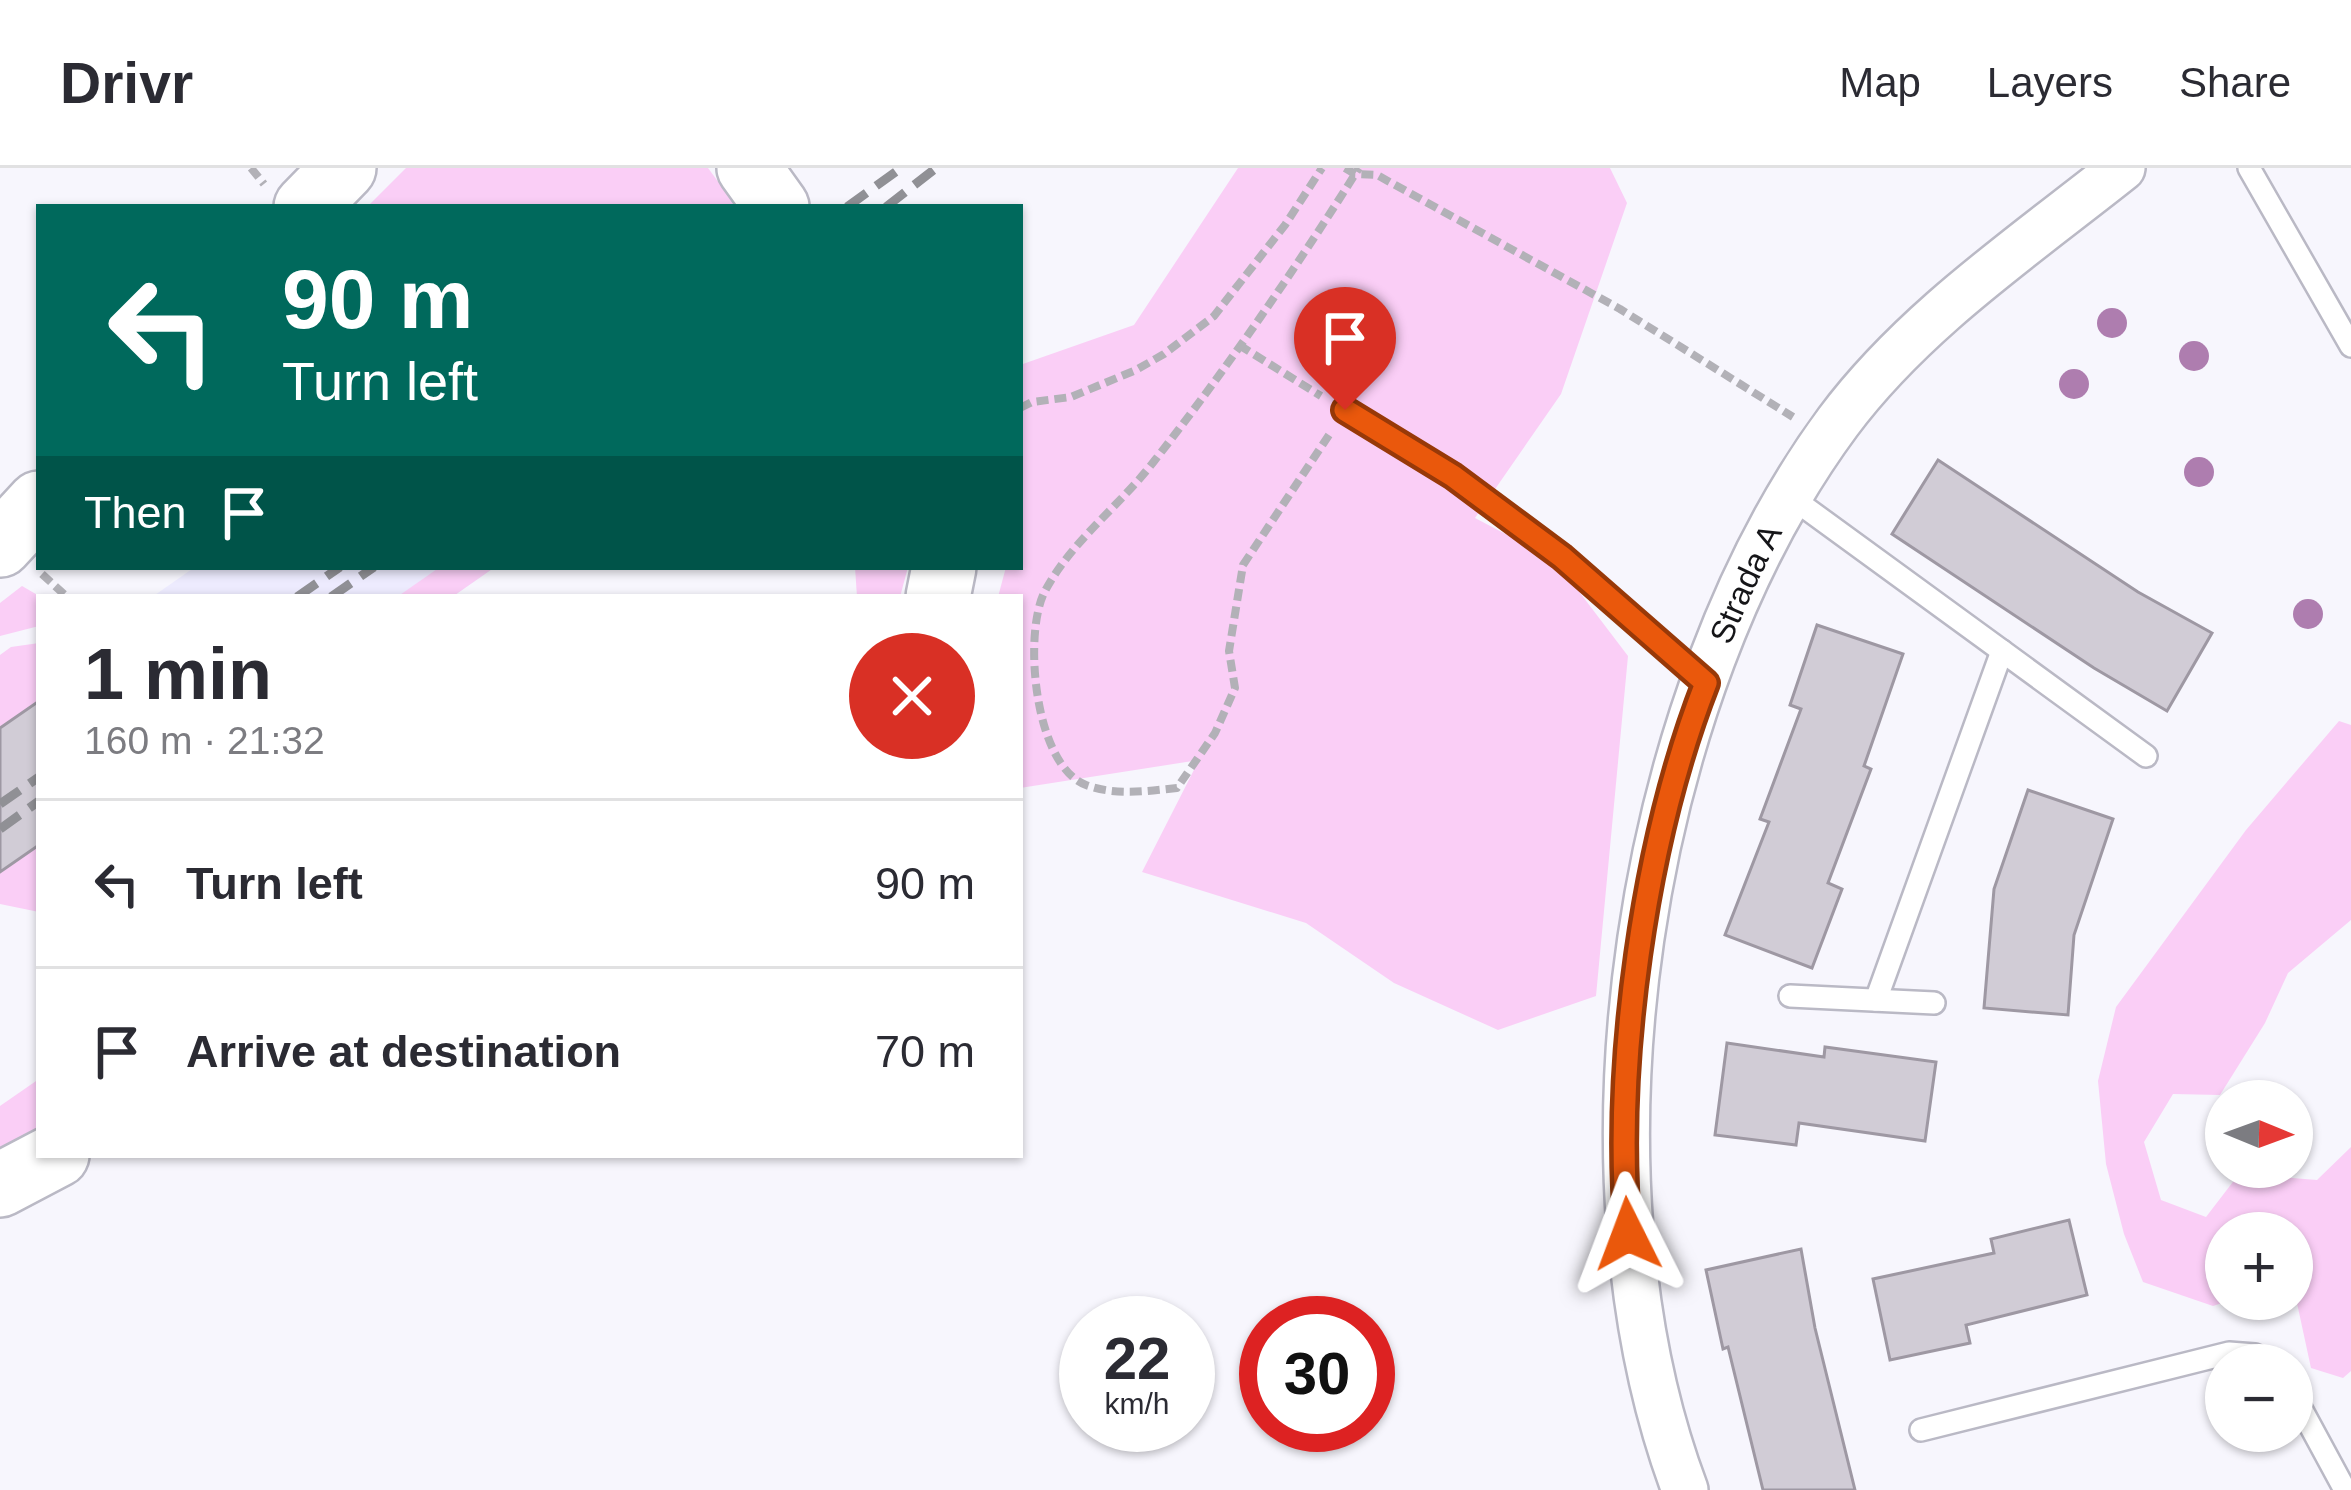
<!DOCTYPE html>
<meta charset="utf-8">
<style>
body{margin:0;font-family:Helvetica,sans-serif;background:#f2f2f3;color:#2b2b33;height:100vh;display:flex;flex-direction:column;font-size:45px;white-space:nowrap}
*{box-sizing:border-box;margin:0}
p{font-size:39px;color:#7c7c81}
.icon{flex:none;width:66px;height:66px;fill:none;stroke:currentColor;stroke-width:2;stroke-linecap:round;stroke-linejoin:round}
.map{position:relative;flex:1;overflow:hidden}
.drawer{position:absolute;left:36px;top:426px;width:987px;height:564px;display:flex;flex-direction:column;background:#fff;border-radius:0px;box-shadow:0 3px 9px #0004}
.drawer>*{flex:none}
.top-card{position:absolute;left:36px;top:36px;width:987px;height:366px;border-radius:0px;box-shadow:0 3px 9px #0004;background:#00695c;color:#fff;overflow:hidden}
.needle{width:78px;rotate:91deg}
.controls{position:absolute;left:2205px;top:912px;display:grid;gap:24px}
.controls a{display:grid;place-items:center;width:108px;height:108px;border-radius:50%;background:#fff;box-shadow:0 3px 9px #0004;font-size:60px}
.speed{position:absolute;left:1059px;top:1128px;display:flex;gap:24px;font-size:60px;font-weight:700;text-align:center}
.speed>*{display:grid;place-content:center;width:156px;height:156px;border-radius:50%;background:#fff;box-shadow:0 3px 9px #0004;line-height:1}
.speed small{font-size:30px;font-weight:400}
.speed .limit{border:18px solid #d22;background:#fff;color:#111}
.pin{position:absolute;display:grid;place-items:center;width:102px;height:102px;color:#fff;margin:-123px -51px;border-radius:50% 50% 50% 0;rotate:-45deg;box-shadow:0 0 12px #0007}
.pin .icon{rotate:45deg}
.me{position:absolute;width:132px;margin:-66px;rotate:357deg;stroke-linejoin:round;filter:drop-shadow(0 0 9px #0008)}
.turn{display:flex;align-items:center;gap:42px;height:252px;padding:0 48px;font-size:54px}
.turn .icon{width:156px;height:156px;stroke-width:2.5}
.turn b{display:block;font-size:84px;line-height:102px}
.then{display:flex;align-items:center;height:114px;padding:0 48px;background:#0003;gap:24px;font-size:45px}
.round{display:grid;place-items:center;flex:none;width:126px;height:126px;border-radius:63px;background:#f2f2f3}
.headline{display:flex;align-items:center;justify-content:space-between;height:204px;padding:0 48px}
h1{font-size:72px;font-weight:600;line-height:90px}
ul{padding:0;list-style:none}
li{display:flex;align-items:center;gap:36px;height:168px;padding:0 48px;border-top:3px solid #e1e1e2}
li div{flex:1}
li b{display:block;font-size:45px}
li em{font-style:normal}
header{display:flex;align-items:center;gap:72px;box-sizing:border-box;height:168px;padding:0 60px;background:#fff;border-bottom:3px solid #e1e1e2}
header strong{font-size:57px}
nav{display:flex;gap:66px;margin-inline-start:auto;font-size:42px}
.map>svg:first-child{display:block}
.built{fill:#edebfe}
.green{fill:#facef6}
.building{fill:#d1ccd6;stroke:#9e98a3;stroke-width:3}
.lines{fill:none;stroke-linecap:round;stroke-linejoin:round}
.lane-casing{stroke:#bab9c5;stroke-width:26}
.street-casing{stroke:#bab9c5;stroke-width:50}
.secondary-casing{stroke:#bab9c5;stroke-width:68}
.path{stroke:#b2b1b7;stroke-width:8;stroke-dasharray:12 6;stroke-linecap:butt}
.lane{stroke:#fff;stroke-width:21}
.street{stroke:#fff;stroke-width:45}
.secondary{stroke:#fff;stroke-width:63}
.rail{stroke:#909095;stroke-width:9;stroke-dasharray:24 12;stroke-linecap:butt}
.tree{fill:#ae7daf}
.route-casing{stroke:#983908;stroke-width:30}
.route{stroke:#ea580c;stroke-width:21}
.labels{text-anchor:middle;stroke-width:10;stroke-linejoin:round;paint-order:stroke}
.street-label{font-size:33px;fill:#151518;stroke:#f7f6fd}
</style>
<header>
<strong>Drivr</strong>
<nav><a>Map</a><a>Layers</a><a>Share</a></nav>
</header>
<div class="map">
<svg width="2351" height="1322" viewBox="0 0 2351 1322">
<rect width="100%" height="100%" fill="#f7f6fd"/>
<!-- built -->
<path class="built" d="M195,399H495L452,429H152Z"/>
<!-- green -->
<g class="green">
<path d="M406,0H708L737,39H367Z"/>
<path d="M1238,0H1610L1627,35L1561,226L1475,350L1555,392L1628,488L1596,828L1498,862L1394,815L1306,755L1142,704L1199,592L1020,620V429H998L1006,399H1020L1023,331L1020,197L1134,157Z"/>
<path d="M440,399H495L452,429H397Z"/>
<path d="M855,399H908L900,429H857Z"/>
<path d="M22,418L41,429L39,458L0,468V435Z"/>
<path d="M39,475V533L0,560V487L11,479Z"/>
<path d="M2339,553L2351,557V752L2288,805L2265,855L2220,927L2173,926L2144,974L2161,1032L2206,1049L2239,1006L2317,1012L2351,979V1203L2343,1210L2311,1200L2292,1112V1065H2226V1131H2234L2213,1138L2143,1114L2124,1066L2106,996L2098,913L2116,839L2246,662Z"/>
<path d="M39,677V744L0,736V705Z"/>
<path d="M39,911V969L0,991V938Z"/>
</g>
<!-- building -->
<g class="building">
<path d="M1938,292L2138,424L2212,465L2167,543L2094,500L1892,366Z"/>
<path d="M1817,457L1903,486L1864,598L1871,601L1828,715L1842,721L1812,800L1725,767L1769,654L1760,651L1801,541L1790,537Z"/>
<path d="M39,533V677L0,704V560Z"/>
<path d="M2028,622L2113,651L2074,767L2068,847L1984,840L1994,721Z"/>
<path d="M1727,875L1824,889L1825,879L1936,894L1925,973L1799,955L1796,977L1715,967Z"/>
<path d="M2069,1052L2087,1127L1966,1157L1970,1175L1890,1192L1873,1111L1994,1085L1991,1071Z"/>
<path d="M1801,1081L1815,1160L1855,1322H1763L1728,1179L1723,1181L1706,1102Z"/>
</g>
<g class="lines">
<!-- lane casing -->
<g class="lane-casing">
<g id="lane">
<path d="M2249,0L2351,178"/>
<path d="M1345,242L1453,308L1561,389L1705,515"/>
<path d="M1788,327L2146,588"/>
<path d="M1790,828L1934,835"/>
<path d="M1876,832L2002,483"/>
<path d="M2292,1224L2345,1322"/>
<path d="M1921,1262L2229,1185L2255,1187L2274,1197"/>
</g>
</g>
<!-- street casing -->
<g class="street-casing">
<g id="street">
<path id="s1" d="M1685,1322C1565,1004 1636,527 1838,254C1913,153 2024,78 2122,0"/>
</g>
</g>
<!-- secondary casing -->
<g class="secondary-casing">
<g id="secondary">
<path d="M749,0L777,39"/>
<path d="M306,39L344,0"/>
<path d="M0,377L39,335"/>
<path d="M938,429L944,399"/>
<path d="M0,1017L57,987"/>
</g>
</g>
<!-- path -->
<g class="path">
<path d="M251,0L264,16"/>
<path d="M1345,0L1355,6L1377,7L1620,141L1793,249"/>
<path d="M1239,177L1321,228"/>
<path d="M1020,240L1032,234L1071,229L1136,202L1164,186L1214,148L1285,57L1322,0"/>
<path d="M1329,267L1243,397L1229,483L1235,520L1215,565L1177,620C1147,623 1116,628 1086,617C1035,598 1023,469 1044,425C1070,374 1120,338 1155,292C1228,199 1296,100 1359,0"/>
<path d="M42,406L67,429"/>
</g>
<!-- lane -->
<use href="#lane" class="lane"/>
<!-- street -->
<use href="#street" class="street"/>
<!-- secondary -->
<use href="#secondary" class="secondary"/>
<!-- rail -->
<g class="rail">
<path d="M847,39L901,0"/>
<path d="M886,39L936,0"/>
<path d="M297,429L340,399"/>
<path d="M331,429L374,399"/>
<path d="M0,636L39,609"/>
<path d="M0,661L39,633"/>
</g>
</g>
<!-- trees -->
<g class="tree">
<circle cx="2112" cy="155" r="15"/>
<circle cx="2194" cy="188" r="15"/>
<circle cx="2074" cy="216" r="15"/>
<circle cx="2199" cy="304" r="15"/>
<circle cx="2308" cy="446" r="15"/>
</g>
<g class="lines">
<!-- route casing -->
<g class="route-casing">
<path id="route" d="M1345,242L1453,308L1562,389L1706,515C1644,674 1613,897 1628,1066"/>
</g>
<!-- route -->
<use href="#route" class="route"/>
</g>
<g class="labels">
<!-- street labels -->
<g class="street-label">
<text dy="12" stroke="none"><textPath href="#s1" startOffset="930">Strada A</textPath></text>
</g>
</g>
</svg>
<div class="controls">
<a><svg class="needle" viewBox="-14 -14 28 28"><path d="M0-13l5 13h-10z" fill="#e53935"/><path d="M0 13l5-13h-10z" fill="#7c7c81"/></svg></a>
<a>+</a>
<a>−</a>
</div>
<div class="speed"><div>22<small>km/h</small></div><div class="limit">30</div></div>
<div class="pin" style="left:1345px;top:242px;background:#d93025"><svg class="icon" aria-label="arrive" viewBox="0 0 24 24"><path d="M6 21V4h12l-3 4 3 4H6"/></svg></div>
<svg class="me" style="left:1628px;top:1066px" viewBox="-20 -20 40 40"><path d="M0-17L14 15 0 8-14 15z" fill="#ea580c" stroke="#fff" stroke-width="4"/></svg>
<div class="top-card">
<div class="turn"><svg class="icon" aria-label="left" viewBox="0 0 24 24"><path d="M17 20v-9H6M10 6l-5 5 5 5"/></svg><div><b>90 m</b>Turn left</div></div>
<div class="then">Then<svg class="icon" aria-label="arrive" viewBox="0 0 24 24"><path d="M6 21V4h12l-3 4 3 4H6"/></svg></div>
</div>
<section class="drawer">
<div class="headline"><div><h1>1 min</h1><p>160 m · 21:32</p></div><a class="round" style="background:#d93025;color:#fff"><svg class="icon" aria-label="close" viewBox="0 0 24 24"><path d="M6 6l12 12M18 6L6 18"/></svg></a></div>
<ul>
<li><svg class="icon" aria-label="left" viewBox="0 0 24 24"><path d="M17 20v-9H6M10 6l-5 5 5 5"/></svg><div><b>Turn left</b></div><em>90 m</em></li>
<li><svg class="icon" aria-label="arrive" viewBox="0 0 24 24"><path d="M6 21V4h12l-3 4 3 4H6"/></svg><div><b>Arrive at destination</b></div><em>70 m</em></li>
</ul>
</section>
</div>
